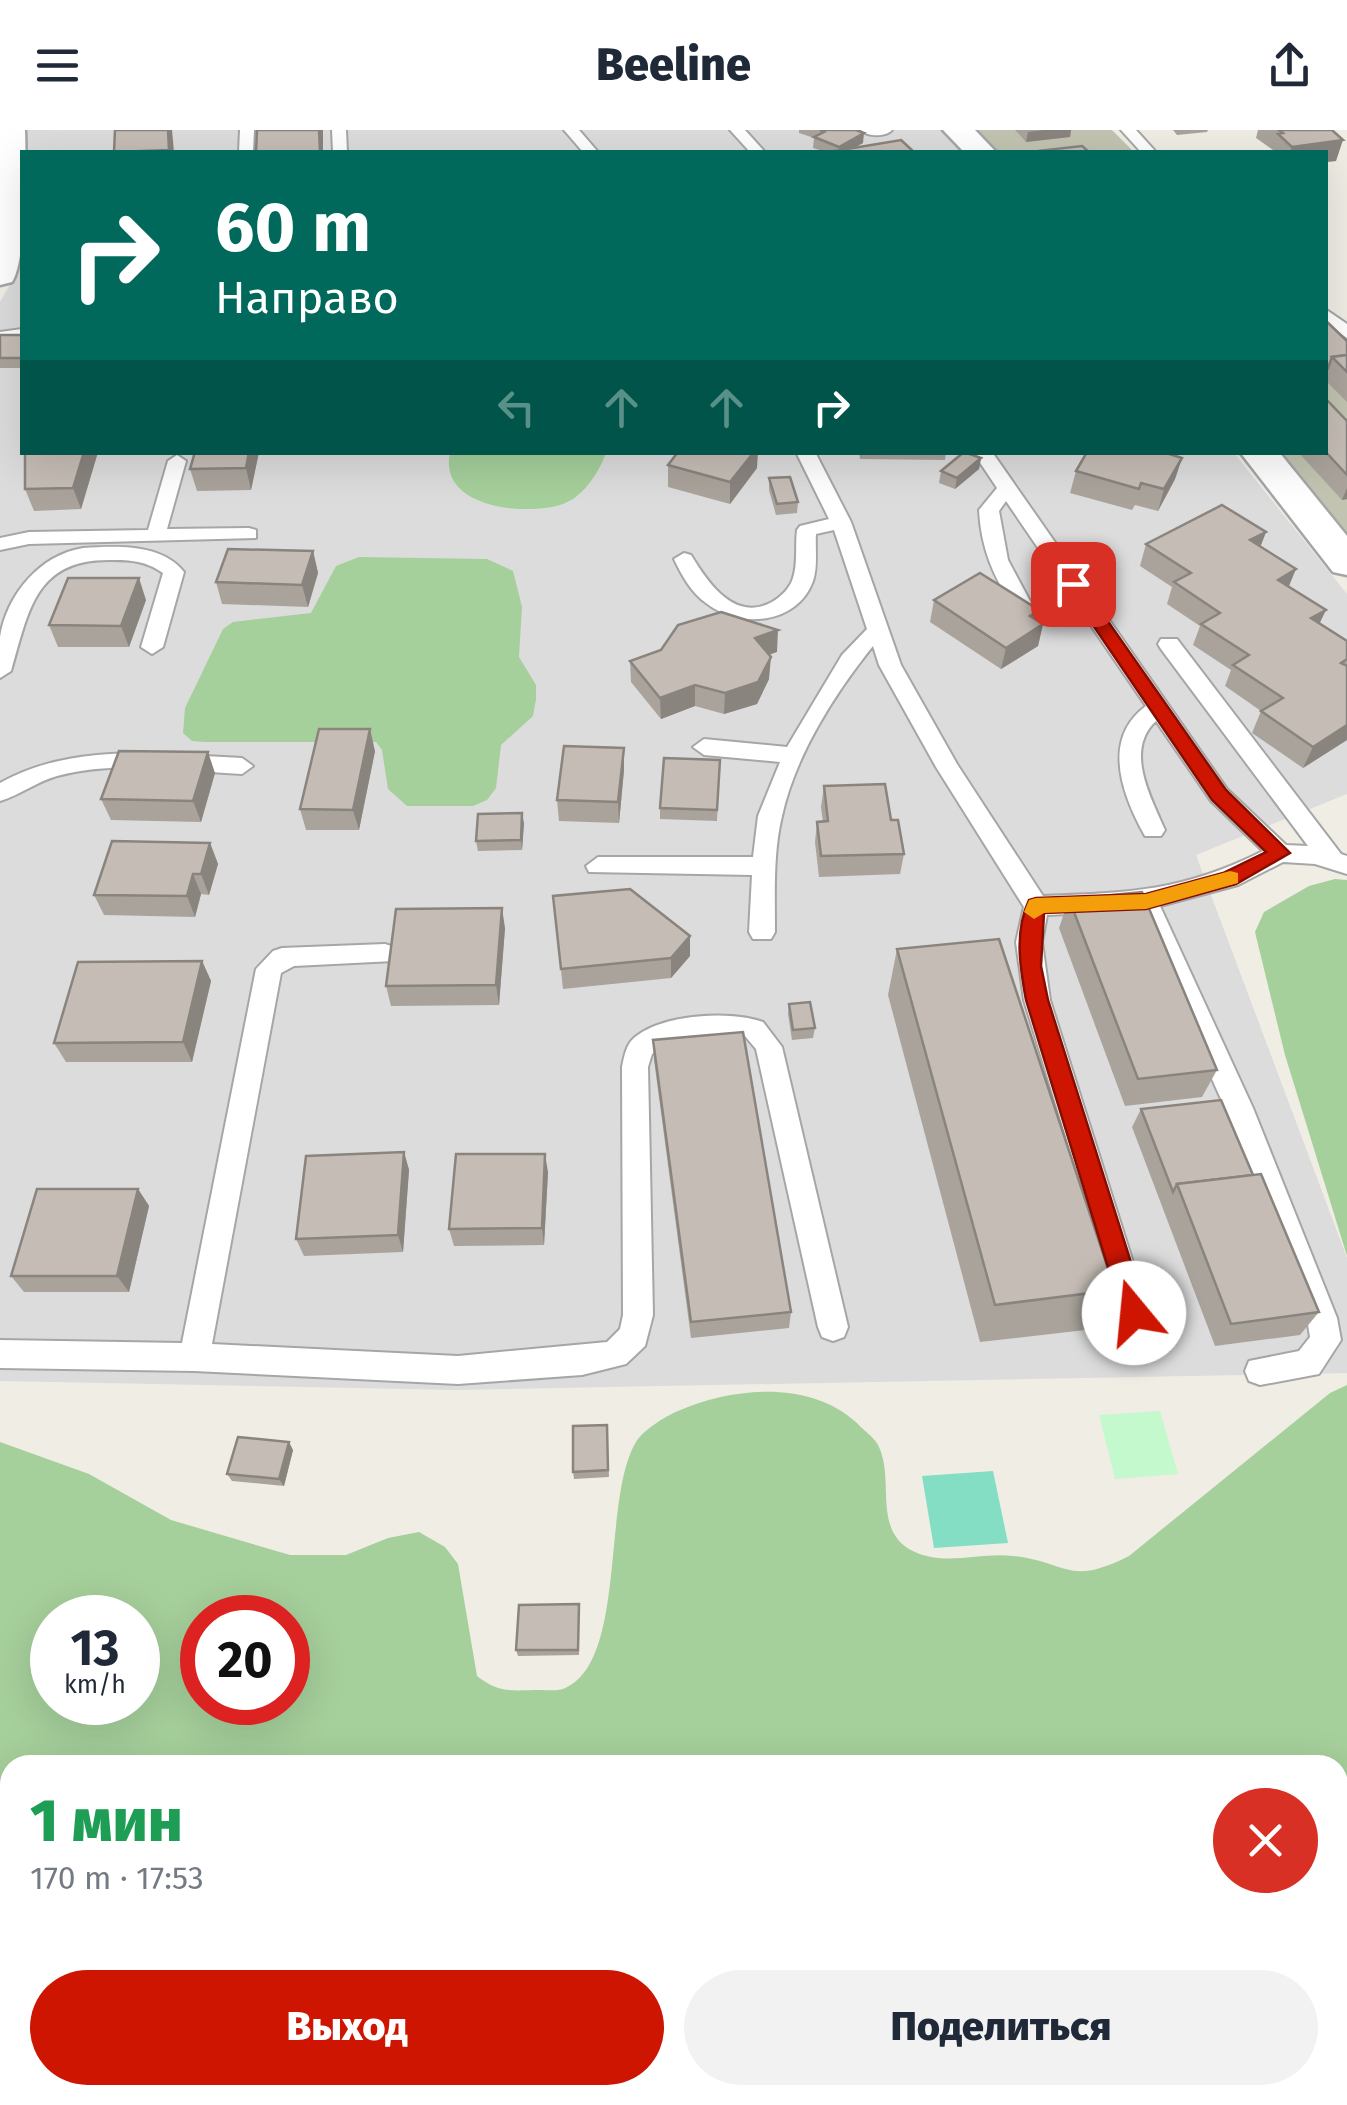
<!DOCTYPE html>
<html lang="ru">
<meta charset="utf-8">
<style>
body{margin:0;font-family:"Fira Sans",sans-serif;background:#f2f2f3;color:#1f2937;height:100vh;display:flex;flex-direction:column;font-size:38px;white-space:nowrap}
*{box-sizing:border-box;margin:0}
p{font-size:32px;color:#747a83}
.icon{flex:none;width:55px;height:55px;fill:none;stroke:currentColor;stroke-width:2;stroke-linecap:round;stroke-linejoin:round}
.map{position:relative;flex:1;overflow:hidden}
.side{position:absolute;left:0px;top:1625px;width:1348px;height:350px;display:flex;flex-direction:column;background:#fff;border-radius:30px 30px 0 0;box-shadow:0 10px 40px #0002}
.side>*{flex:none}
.guide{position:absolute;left:20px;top:20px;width:1308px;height:305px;border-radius:0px;box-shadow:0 10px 40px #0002;background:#00695c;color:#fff;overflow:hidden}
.speed{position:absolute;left:30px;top:1465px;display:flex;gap:20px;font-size:50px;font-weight:700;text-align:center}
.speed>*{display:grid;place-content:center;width:130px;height:130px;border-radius:50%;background:#fff;box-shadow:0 10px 40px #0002;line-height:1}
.speed small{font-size:25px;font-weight:400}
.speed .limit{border:15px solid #d22;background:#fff;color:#111}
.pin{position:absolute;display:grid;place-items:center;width:85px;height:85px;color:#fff;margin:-42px;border-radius:20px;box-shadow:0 5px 15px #0006}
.me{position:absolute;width:110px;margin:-55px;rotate:343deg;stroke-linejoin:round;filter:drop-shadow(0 0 8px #0008)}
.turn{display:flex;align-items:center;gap:35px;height:210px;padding:0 30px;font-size:45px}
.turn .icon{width:130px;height:130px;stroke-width:2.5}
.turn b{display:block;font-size:70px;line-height:85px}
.lanes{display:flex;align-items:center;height:95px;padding:0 30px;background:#0003;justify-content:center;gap:50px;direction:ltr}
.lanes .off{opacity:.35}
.round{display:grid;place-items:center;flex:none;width:105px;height:105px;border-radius:52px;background:#f2f2f3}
.headline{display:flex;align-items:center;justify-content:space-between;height:170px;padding:0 30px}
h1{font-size:60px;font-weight:800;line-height:75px;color:#1e9e55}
.button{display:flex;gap:20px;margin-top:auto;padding:20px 30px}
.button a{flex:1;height:115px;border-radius:60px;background:#cd1502;color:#fff;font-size:40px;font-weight:800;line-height:115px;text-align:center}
.button a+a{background:#f2f2f3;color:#1f2937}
header{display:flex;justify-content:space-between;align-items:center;height:130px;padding:0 30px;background:#fff;font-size:45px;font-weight:800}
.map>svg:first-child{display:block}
.residential{fill:#dddcdc}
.construction{fill:#c2c4b1}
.forest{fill:#a5cf9b;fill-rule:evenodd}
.park{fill:#c3f9cd}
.pitch{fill:#84dec4}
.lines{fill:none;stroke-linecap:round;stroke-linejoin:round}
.lane-casing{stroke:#a6a6a6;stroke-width:4}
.street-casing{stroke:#a6a6a6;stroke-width:5}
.lane{fill:#fff;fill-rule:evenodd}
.street{fill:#fff;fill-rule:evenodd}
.wall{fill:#a9a39c}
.shaded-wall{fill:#8a847f}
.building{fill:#c5bdb5;stroke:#8a847f;stroke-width:2.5}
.route{fill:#cd1502;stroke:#850e01;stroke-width:2.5}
.slow{fill:#f59e0b}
</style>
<header><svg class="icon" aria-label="menu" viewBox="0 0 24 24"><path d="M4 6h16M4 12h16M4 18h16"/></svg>Beeline<svg class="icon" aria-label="share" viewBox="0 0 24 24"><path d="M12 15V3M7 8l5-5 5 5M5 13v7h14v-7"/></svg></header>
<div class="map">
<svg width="1347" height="1975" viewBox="0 0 1347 1975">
<rect width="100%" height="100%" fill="#f0ede5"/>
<!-- residential -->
<g class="residential">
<path d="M18,0H941L962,22H22Z"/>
<path d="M22,96V322L1234,323L1347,464V664L1196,725L1347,1128V1243L455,1260L0,1251V172L12,151Z"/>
</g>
<!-- construction -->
<g class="construction">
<path d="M977,0H1112L1134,22H998Z"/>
<path d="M1325,189L1347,206V416L1266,323L1325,322Z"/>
</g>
<!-- forest -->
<g class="forest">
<path d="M450,323V322L606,323C598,344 583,368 560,375C523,386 438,377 450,323Z"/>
<path d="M359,427L487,429L513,441L522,477L519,527L536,555V569L533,586L501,615L496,658L487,670L473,676H407L388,659L382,620L376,612H205L192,611L183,603L185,578L223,499L233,492L311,483L336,436Z"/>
<path d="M1335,749L1347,750V1126L1285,925L1255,802L1264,782L1309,756Z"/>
<path d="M1347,1255V1975H0V1312L89,1344L171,1390L290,1425H346L388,1408L419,1402L445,1417L458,1434L477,1546C500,1564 512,1560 540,1560C547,1560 557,1561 563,1559C628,1534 601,1370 636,1312C643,1300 666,1286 678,1281C734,1257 810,1250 857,1293C863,1300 874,1307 878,1315C895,1348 873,1397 909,1419C942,1438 978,1422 1013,1426C1068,1432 1068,1457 1129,1426L1330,1263ZM52,1488H138V1572H52ZM202,1488H288V1572H202ZM10,1635H1338V1965H10Z"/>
</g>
<!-- park -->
<path class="park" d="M1160,1281L1178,1344L1115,1349L1099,1285Z"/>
<!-- pitch -->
<path class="pitch" d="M993,1341L1008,1413L934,1418L922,1346Z"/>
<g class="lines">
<!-- lane casing -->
<g class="lane-casing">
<g id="lane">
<path d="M240,0H254L253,22H239Z"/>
<path d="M332,0H346L347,22H333Z"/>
<path d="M564,0H579L598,22H583Z"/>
<path d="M730,0H745L765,22H750Z"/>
<path d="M861,0H892C886,7 867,7 861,0Z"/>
<path d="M1121,0H1136L1156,22H1141Z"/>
<path d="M1325,179L1347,194V208L1325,193Z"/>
<path d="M22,199V209L0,212V202Z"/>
<path d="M796,322H815L851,392L901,535L957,634L1043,766C1129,763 1184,761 1263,721L1211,671L1156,591C1124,620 1151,668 1165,700L1161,706H1145C1122,665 1101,609 1146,576L1006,371L999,381L1008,430L1031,473L1021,480L1014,478C993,446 981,418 979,380L997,358L973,322H992L1227,659L1286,715L1308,716L1161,519L1158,514L1161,509H1177L1341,724L1347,726V744L1315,734L1283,732L1238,755L1160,776L1253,978L1337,1188L1341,1210L1319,1244L1260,1255L1249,1251L1245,1241L1249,1231L1299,1221L1310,1207L1307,1188L1225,978L1137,781L1047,785L1042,812L1050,870L1149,1183L1145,1193L1134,1197L1123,1193L1024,870L1016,812L1024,777L936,637L879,535L873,516C835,563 795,626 782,686C773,723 775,764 775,802L771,809H753L749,802L752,745L589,742L586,736L598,727H753L758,686L780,632L704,625L693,617L704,609L787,617L842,525L867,499L834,400L816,404C815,419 818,436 813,451C797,495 739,499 706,473C691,462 682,446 674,429L684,423L691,425C707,451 734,493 772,472C781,467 790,458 793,448C798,433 795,416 797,400L800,396L829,389Z"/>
<path d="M177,325L186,331L167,399L249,398L256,400V408L29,414L0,420V408L29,402L148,400L168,331Z"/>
<path d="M83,418C116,416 161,413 184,442L163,517L152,524L141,517L163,443C146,431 131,430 111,430C35,429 29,480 11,541L0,548C0,535 0,520 0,507C7,464 40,425 83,418Z"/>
<path d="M149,623L242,628L253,636L242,644C182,641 116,630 57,646C36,652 20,665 0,671V653C47,627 96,623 149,623Z"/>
<path d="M385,814L394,817L398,824L394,831L294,836L281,843L212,1214L458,1226L607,1212L620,1199L623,1185L622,937C624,927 626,915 634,908C662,884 730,880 763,892L782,917L848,1197L844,1207L833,1211L822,1207L818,1197L756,919L745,906C714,902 678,907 652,924L648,937L653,1185L645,1216L626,1234L582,1245L458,1254L194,1241L0,1238V1210L182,1213L256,839L273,821L282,818Z"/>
</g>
</g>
<!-- street casing -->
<g class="street-casing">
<g id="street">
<path d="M0,0H25C26,27 27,129 12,152L0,155Z"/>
<path d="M943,0H975L996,22H964Z"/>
<path d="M1240,322H1279L1347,406V445L1333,442Z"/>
</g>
</g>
<!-- lane -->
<use href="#lane" class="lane"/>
<!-- street -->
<use href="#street" class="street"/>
</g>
<!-- wall -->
<g class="wall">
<path d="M799,0H856L863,13L854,18L826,22L813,18L814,8L799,3Z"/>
<path d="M1015,0H1071L1070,7L1026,12Z"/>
<path d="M1173,0H1208L1207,2L1177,5Z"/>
<path d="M1258,0H1332L1336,31L1325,32V22H1272L1273,20L1256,8Z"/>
<path d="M1325,190L1347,211V272L1325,250Z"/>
<rect x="0" y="205" width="22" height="33"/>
<path d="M1325,268L1347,291V369L1342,370L1298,322H1325Z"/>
<path d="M98,322L81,379L34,381L25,359Z"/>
<path d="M259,322L251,360L197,361L190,339Z"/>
<path d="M859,322H946L945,330L860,329Z"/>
<path d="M981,328L979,339L955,359L939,353L941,341Z"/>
<path d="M1182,328L1175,349L1158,381L1135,375L1132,380L1070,363L1076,341Z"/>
<path d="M668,335L757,338L730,374L668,357Z"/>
<path d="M769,348L798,372L797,383L776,385L769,360Z"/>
<path d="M1266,402L1260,417L1289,457L1320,494L1347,511V610L1303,638L1252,603L1261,581L1225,556L1231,540L1193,515L1200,496L1167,474L1172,457L1140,436L1146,414Z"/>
<path d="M313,421L318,443L308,477L222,474L216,452Z"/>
<path d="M146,470L129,517H58L49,495Z"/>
<path d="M934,470L1039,480L1037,490L1043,494L1038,516L1001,539L930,492Z"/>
<path d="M777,522L769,525V549L757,574L724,584L695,576L661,589L631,552L630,531Z"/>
<path d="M375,621L359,700H306L300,679Z"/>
<path d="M720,630L717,691L660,689V678Z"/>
<path d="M624,640L619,693L559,691L557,670Z"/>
<path d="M215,643L201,692L111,690L101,669Z"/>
<path d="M824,656L891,690L904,724L900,744L819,747L815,712L817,692H823L821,677Z"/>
<path d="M524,693L522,720L478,721L476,711Z"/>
<path d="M210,713L218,734L209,765L201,764L195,787L104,785L94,765Z"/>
<path d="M553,766L690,806V826L671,848L563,859Z"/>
<path d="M1069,769L1217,940L1202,967L1125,976L1059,798Z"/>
<path d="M505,798L499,875L391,876L386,856Z"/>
<path d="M897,819L1115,1160L1094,1199L980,1212L888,865Z"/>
<path d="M202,831L211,851L192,932H66L54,913Z"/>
<path d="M789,874L815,898L813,908L792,910L788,884Z"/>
<path d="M653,910L791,1182L789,1198L691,1208L654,930Z"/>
<path d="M1141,979L1253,1045L1319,1182L1300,1205L1215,1216L1132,997Z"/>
<path d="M404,1022L409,1040L403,1122L304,1126L296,1109Z"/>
<path d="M548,1042L544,1115L454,1116L449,1099Z"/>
<path d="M138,1059L149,1076L129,1162H24L11,1146Z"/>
<path d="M607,1295L609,1347L574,1349L573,1342Z"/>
<path d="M293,1320L284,1356L232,1351L227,1344Z"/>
<path d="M579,1474V1525L518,1526L516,1520Z"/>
</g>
<!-- shaded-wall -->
<g class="shaded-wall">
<path d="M168,0H172L174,22H137Z"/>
<path d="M319,0H323V22H320Z"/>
<path d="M1044,0H1071L1070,7L1026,12L1028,2Z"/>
<path d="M864,3L863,13L846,22H839V17Z"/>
<path d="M1343,10L1336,31L1325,32V22H1290L1292,17Z"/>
<path d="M84,322H98L81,379L73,358Z"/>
<path d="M249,322H259L251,360L246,338Z"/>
<path d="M754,322H758L757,338L730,374V352Z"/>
<path d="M981,328L979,339L955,359L957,348Z"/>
<path d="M1182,328L1175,349L1158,381L1164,359Z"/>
<path d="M1347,358V369L1342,370Z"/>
<path d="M1266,402L1258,423L1250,410Z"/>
<path d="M313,421L318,443L308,477L302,455Z"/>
<path d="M1296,439L1287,461L1278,450Z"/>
<path d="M139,448L146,470L129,517L121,496Z"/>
<path d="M1039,480L1034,500L1043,494L1038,516L1001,539L1006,518L1030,486Z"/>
<path d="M1326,480L1316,501L1311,488Z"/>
<path d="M778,500L777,522L754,529L755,508Z"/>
<path d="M771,527L769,549L757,574L724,584L725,563Z"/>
<path d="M695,555V576L661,589L660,568Z"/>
<path d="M1347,595V610L1303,638L1313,617Z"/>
<path d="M370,599L375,621L359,700L353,680Z"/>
<path d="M624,618V640L619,693L618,672Z"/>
<path d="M208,622L215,643L201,692L193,671Z"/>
<path d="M522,683L524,693L522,720L521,710Z"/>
<path d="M210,713L218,734L209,765L201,744Z"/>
<path d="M193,744L201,764L195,787L187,766Z"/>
<path d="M502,778L505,798L499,875L496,855Z"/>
<path d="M690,806V826L671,848V828Z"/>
<path d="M202,831L211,851L192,932L183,912Z"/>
<path d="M404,1022L409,1040L403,1122L398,1105Z"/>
<path d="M545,1024L548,1042L544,1115L542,1098Z"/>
<path d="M138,1059L149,1076L129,1162L117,1146Z"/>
<path d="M289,1312L293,1320L284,1356L279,1349Z"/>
</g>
<!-- building -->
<g class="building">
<path d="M115,0H168L169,20L114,22Z"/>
<path d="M257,0H319L320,22H256Z"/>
<path d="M820,0H856L864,3L839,17L814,7L824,2Z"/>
<path d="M1279,0H1332L1343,10L1292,17L1278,4L1283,3Z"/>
<path d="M901,10L914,22H829Z"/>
<path d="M1082,16L1089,22L1038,21Z"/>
<path d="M1325,190L1347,211V225L1332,227L1328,238L1325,235Z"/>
<rect x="0" y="205" width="22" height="23"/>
<path d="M1347,225V242L1332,227Z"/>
<path d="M1325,268L1347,291V345L1325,321Z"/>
<path d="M25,322H84L73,358L25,359Z"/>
<path d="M195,322H249L246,338L190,339Z"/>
<path d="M678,322H754L730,352L668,335Z"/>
<path d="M964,322L981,328L957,348L941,341Z"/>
<path d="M1087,322H1163L1182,328L1164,359L1141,353L1139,359L1076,341Z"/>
<path d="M790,347L798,372L777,374L769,348Z"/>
<path d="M1222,375L1266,402L1250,410L1296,439L1278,450L1326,480L1311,488L1347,511V529L1341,533L1347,536V595L1313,617L1261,581L1283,568L1233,535L1249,525L1201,494L1220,483L1174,452L1191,443L1146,414Z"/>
<path d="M228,419L313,421L302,455L216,452Z"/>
<path d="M980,443L1039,480L1030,486L1043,494L1006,518L934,470Z"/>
<path d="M68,448H139L121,496L49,495Z"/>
<path d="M721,482L778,500L755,508L771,527L758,552L725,563L695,555L660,568L630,531L661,520L678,495Z"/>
<path d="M319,599H370L353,680L300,679Z"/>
<path d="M564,616L624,618L618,672L557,670Z"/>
<path d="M119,621L208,622L193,671L101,669Z"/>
<path d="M664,628L720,630L717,680L660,678Z"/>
<path d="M885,654L891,690H898L904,724L821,726L817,692L828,691L824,656Z"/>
<path d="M522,683L521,710L476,711L478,684Z"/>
<path d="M112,711L210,713L201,744H193L187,766L94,765Z"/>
<path d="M630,759L690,806L671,828L561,839L553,766Z"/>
<path d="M1142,762L1217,940L1138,949L1069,769Z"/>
<path d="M502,778L496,855L386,856L396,779Z"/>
<path d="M999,809L1115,1160L995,1175L897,819Z"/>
<path d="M202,831L183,912L54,913L78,832Z"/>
<path d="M810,872L815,898L793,900L789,874Z"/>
<path d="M743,902L791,1182L691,1192L653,910Z"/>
<path d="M1221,970L1253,1045L1177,1054L1173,1062L1141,979Z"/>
<path d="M404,1022L398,1105L296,1109L306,1026Z"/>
<path d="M456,1024H545L542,1098L449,1099Z"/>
<path d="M1261,1044L1319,1182L1231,1194L1177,1054Z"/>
<path d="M37,1059H138L117,1146H11Z"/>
<path d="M607,1295L608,1340L573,1342V1296Z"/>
<path d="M238,1307L289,1312L279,1349L227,1344Z"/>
<path d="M579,1474L578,1520H516L519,1475Z"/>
</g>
<!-- route -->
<path class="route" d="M1073,448L1079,450L1226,660L1290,723L1236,754L1146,779L1044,783L1041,836L1048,870L1147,1183L1143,1191L1134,1194L1125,1191L1122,1183L1026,870C1020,837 1014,802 1029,770L1036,768L1146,764L1223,743L1266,722L1212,670L1065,454Z"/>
<!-- slow -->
<path class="slow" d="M1230,741L1238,743V753L1146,779L1044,783L1034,789L1024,782L1029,770L1036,768L1146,764Z"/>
</svg>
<div class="speed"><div>13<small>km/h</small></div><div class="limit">20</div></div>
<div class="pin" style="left:1073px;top:454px;background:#d93025"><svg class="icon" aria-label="arrive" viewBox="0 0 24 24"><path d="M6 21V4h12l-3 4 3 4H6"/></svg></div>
<svg class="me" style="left:1134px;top:1183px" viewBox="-20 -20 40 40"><circle r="19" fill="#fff"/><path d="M0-13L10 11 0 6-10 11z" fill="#cd1502"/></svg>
<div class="guide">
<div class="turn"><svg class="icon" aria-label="right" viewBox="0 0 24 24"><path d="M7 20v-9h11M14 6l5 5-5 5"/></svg><div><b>60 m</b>Направо</div></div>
<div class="lanes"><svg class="icon off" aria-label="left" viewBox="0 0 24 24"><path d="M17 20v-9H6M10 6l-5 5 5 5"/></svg><svg class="icon off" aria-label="ahead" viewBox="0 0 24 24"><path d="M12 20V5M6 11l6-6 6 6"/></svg><svg class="icon off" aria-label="ahead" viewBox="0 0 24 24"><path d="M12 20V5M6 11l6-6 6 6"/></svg><svg class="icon" aria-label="right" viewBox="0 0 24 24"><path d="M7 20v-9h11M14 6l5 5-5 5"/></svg></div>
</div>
<section class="side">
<div class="headline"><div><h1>1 мин</h1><p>170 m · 17:53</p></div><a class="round" style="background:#d93025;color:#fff"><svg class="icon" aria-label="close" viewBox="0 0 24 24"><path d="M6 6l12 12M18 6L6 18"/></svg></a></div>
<div class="button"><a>Выход</a><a>Поделиться</a></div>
</section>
</div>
